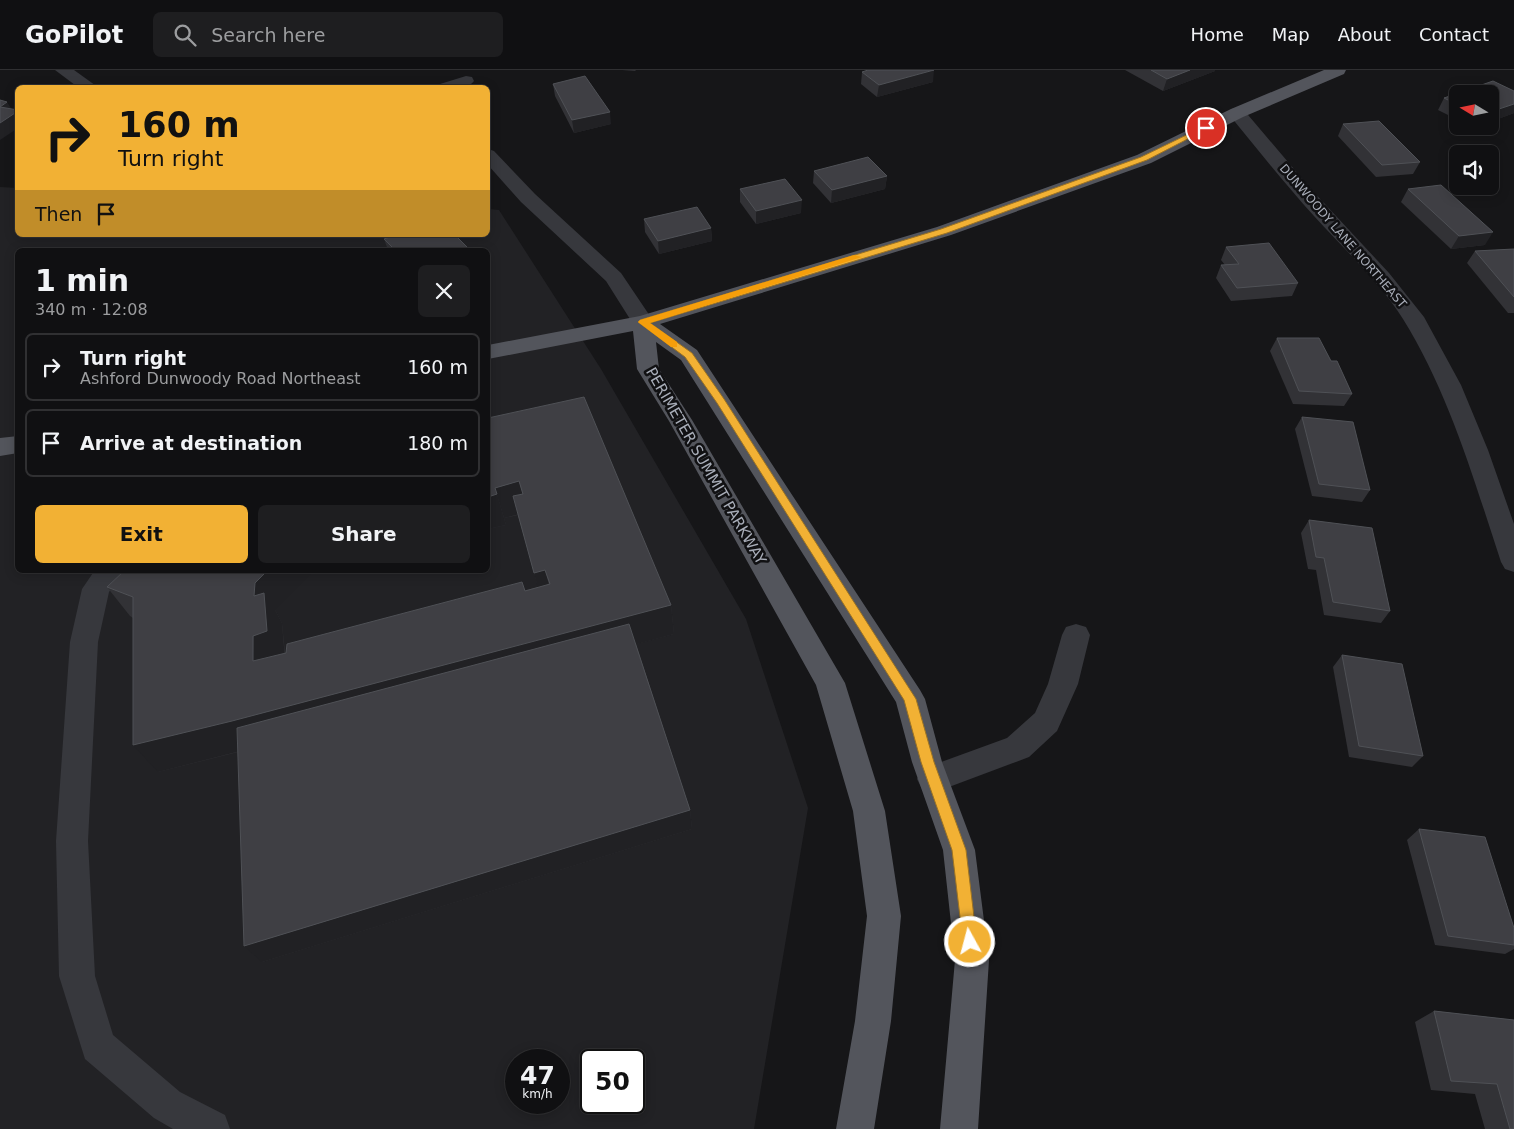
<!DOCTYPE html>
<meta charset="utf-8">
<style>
body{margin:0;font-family:"DejaVu Sans",sans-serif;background:#1e1e20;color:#f1f3f6;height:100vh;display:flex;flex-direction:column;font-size:19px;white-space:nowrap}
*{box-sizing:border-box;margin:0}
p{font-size:16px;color:#9c9d9f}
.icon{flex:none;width:28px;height:28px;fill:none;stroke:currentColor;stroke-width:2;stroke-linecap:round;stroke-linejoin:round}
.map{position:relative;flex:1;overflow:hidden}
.drawer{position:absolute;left:15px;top:178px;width:475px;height:325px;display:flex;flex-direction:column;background:#101012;border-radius:8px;box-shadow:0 2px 12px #0003,0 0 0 1px #303032}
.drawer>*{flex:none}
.banner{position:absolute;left:15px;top:15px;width:475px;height:152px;border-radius:8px;box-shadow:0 2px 12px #0003,0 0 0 1px #303032;background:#f2b134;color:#111;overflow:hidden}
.needle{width:32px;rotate:280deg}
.controls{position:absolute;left:1449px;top:15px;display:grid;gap:10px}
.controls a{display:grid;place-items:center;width:50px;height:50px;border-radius:8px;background:#101012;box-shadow:0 2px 12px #0003,0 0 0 1px #303032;font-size:25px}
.speed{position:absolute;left:505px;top:979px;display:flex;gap:10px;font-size:25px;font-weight:700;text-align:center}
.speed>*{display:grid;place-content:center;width:65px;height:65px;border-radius:50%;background:#101012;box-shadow:0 2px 12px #0003,0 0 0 1px #303032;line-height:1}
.speed small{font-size:12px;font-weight:400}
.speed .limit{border:2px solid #111;border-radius:8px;background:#fff;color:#111}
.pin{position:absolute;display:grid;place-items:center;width:42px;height:42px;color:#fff;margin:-21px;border:2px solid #fff;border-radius:50%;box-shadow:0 1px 5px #0007}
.me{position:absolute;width:55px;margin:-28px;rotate:353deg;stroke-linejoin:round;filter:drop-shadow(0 0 4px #0008)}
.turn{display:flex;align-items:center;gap:18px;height:105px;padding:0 20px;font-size:22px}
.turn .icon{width:65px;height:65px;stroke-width:2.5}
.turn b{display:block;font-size:35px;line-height:42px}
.then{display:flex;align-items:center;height:48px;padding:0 20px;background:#0003;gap:10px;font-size:19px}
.round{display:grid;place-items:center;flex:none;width:52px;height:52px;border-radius:8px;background:#1e1e20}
.headline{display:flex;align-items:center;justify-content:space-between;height:85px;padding:0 20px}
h1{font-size:30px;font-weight:800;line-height:38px}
.cta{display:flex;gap:10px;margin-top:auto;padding:10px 20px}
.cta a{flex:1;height:58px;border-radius:8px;background:#f2b134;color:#111;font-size:20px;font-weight:800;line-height:58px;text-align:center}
.cta a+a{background:#1e1e20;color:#f1f3f6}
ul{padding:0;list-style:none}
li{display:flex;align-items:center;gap:15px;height:68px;margin:0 10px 8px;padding:0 10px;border:2px solid #303032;border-radius:8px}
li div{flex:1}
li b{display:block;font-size:19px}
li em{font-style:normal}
header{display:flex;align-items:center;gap:30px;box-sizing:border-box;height:70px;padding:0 25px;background:#101012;border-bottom:1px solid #303032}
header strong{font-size:24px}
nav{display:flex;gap:28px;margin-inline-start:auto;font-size:18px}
.search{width:350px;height:45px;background:#1e1e20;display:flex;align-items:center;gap:12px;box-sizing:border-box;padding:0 18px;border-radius:8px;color:#9c9d9f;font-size:19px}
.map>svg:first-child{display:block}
.built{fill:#222225;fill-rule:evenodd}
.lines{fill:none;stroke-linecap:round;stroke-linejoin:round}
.minor{fill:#37383d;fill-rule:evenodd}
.major{fill:#53555c;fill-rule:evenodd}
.wall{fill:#323236}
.shaded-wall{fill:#212124}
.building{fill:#3f3f44;stroke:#4f5156}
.route{fill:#f2b134;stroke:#9d7322}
.slow{fill:#f59e0b}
.labels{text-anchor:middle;stroke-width:5;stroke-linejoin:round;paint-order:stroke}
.far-street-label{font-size:12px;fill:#a8adb8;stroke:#111113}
.street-label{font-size:15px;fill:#a8adb8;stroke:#111113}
</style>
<header>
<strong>GoPilot</strong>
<div class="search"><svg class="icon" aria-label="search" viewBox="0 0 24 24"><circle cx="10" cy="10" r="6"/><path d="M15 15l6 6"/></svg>Search here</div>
<nav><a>Home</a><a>Map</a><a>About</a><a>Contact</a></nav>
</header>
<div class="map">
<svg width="1514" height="1059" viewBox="0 0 1514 1059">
<rect width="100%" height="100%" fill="#161618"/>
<!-- built -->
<path class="built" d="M0,117L17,118L18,165H488V139L499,140L601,299L746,549L808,738L754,1059H0ZM18,180H488V500H18ZM516,990H559V1032H516ZM591,990H634V1032H591Z"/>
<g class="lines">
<!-- minor -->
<g class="minor">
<path d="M55,0H74L99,18H79Z"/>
<path d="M466,6L472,7L474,11C467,21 449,18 438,18L440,14Z"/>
<path d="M1237,38L1243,39L1310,118L1389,203L1424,247L1461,315L1488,380L1514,454V502L1505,499L1501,492C1474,410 1449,323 1403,249C1379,211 1344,179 1314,146C1285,114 1258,80 1231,47L1228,43L1231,39Z"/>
<path d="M488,79L494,81L535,124L621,203L654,252L651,257L643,259L635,257L606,211L521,132L488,95Z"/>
<path d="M95,500H123L109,522L98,572L88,771L95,906L113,965L180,1022L225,1045L230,1059H173L154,1048L85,989L59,906L56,771L70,572L82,519Z"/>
<path d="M1076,554L1086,557L1090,565L1078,614L1057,661L1029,687L933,723L922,719L917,709L922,699L1007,668L1035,643L1048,614L1062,565L1066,557Z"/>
</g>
<!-- major -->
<g class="major">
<path d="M1324,0H1346L1344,4L1243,47L1151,93L951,165L660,254L697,280L920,620L925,629L942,692L975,780L989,890L978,1059H940L955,890L943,780L912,692L896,632L681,290L656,272L659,299L692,350L845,613L885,741L901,846L891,951L874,1059H836L855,951L867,846L853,741L816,615L669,351L637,299L633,261L488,289V275L640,246L937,157L1137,85L1231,39Z"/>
<path d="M18,366V383L0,386V368Z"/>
</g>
</g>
<!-- wall -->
<g class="wall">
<path d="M622,0H636L635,1Z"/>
<path d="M1125,0H1215V1L1163,21Z"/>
<path d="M862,2L933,12L877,27L861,14Z"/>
<path d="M1493,11L1514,21V43L1490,52V24H1458V50L1438,40L1444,28Z"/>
<path d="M553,14L611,54L574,63L555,26Z"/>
<path d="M1343,54L1420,92L1413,104L1376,107L1338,66Z"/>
<path d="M814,101L887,106L885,119L831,133L813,113Z"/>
<path d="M740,119L801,143L756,154L740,132Z"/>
<path d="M1408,119L1485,175L1451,179L1401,132Z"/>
<path d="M644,149L711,158L712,171L659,184L645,162Z"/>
<path d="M384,169L470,180H388Z"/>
<path d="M1226,177L1298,213L1292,226L1231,231L1216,208L1221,195H1225L1221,190Z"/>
<path d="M1514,179V243H1508L1467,193L1475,181Z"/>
<path d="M1277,268L1352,324L1344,336L1293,334L1270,281Z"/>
<path d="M1302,347L1370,420L1362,432L1312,426L1295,359Z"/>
<path d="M488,348L671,535L674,564L636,574L690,740L692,759L262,892L238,682L158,702L133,548L130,546L107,517L275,540L282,553L285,583L538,517L518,445L504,448L506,455L488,459Z"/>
<path d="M1309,450L1390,541L1381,553L1324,545L1316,500L1308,499L1301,463Z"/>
<path d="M1342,585L1423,686L1412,697L1349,687L1333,597Z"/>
<path d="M1419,759L1514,858V879L1505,884L1435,875L1407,770Z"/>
<path d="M1434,941L1514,950V1059H1485L1475,1024L1431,1020L1415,952Z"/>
</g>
<!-- shaded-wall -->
<g class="shaded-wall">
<path d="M934,0L933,12L877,27L879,15Z"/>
<path d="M1190,0H1215V1L1163,21L1167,9Z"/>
<path d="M7,32L14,43L18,41V58L0,70V37Z"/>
<path d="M1514,34V43L1490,52V42Z"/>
<path d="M610,42L611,54L574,63L572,50Z"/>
<path d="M887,106L885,119L831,133L832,120Z"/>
<path d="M802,130L801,143L756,154V141Z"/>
<path d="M711,158L712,171L659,184L658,171Z"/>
<path d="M1493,162L1485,175L1451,179L1459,166Z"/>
<path d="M519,411L527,442L504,448L495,418Z"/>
<path d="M497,424L506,455L488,459V427Z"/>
<path d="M268,500H315L275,540L282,553L285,590L253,591L255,513Z"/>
<path d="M545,500L553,530L542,533L534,503Z"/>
<path d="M671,535L674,564L252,678L158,702L133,675Z"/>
<path d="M690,740L692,759L262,892L244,876Z"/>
</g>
<!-- building -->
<g class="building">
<path d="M868,0H934L879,15L862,2Z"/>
<path d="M1151,0H1190L1167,9Z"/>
<path d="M585,6L610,42L572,50L553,14Z"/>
<path d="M1493,11L1514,21V34L1490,42V24H1458V35L1444,28Z"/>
<path d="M0,30L7,32L0,37Z"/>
<path d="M0,37L18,40V41L0,53Z"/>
<path d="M1379,51L1420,92L1382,95L1343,54Z"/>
<path d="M868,87L887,106L832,120L814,101Z"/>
<path d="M785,109L802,130L756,141L740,119Z"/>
<path d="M1441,115L1493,162L1459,166L1408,119Z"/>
<path d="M697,137L711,158L658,171L644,149Z"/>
<path d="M396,165H455L470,180H395L384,169Z"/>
<path d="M1269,173L1298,213L1237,218L1221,195L1239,194L1226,177Z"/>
<path d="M1514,179V227L1475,181Z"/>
<path d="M1277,268H1319L1331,291H1337L1352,324L1299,321Z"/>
<path d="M584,327L671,535L232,651L133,675V527L107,517L125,500H268L255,513L254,526L264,523L267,561L253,566V591L286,583L287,574L522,512L525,521L550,514L545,500L534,503L513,426L523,424L519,411L495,418L497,424L488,427V348Z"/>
<path d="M1302,347L1353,352L1370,420L1319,414Z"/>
<path d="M1309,450L1372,458L1390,541L1333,532L1324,488L1316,487Z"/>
<path d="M629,554L690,740L244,876L237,658Z"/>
<path d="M1342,585L1402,594L1423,686L1359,676Z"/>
<path d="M1419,759L1485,767L1514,858V875L1448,866Z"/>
<path d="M1434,941L1514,950V1059H1510L1497,1014L1451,1011Z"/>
</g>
<!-- route -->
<path class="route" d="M1203,57L1209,58L1147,90L947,163L650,253L692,283L724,329L916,629L934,692L966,780L977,872L975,877L970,879L965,877L963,872L952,780L921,692L904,630L717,333L685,287L638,252L640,250L941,159L1141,87Z"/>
<!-- slow -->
<path class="slow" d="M854,185L862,187L650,253L677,272V277H671L638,252L640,250Z"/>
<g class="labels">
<!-- far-street labels -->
<g class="far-street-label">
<text transform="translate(1343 166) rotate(49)" y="4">DUNWOODY LANE NORTHEAST</text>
</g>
<!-- street labels -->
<g class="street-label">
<text transform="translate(706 396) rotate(60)" y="5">PERIMETER SUMMIT PARKWAY</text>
</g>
</g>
</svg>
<div class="controls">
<a><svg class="needle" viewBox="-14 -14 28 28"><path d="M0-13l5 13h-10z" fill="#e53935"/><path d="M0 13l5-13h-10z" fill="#9c9d9f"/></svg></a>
<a><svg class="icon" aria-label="sound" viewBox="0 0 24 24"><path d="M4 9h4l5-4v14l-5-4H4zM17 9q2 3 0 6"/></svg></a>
</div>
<div class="speed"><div>47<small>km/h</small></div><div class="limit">50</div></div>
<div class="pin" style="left:1206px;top:58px;background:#d93025"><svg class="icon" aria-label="arrive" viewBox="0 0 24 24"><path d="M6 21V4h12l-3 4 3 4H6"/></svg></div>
<svg class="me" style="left:970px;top:872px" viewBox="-20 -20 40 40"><circle r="17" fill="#f2b134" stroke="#fff" stroke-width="3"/><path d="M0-11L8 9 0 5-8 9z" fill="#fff"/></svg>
<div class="banner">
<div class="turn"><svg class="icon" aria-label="right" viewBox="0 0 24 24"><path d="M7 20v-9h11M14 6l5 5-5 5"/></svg><div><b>160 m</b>Turn right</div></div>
<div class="then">Then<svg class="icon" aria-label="arrive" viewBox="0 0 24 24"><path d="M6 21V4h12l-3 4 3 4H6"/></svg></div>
</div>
<section class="drawer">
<div class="headline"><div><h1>1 min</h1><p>340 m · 12:08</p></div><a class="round"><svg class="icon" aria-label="close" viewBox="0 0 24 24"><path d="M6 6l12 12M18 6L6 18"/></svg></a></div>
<ul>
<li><svg class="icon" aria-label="right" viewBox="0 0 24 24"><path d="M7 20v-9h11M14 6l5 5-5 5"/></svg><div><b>Turn right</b><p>Ashford Dunwoody Road Northeast</p></div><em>160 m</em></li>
<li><svg class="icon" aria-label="arrive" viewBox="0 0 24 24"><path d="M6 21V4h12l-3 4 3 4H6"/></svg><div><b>Arrive at destination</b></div><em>180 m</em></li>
</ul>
<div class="cta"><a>Exit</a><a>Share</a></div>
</section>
</div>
